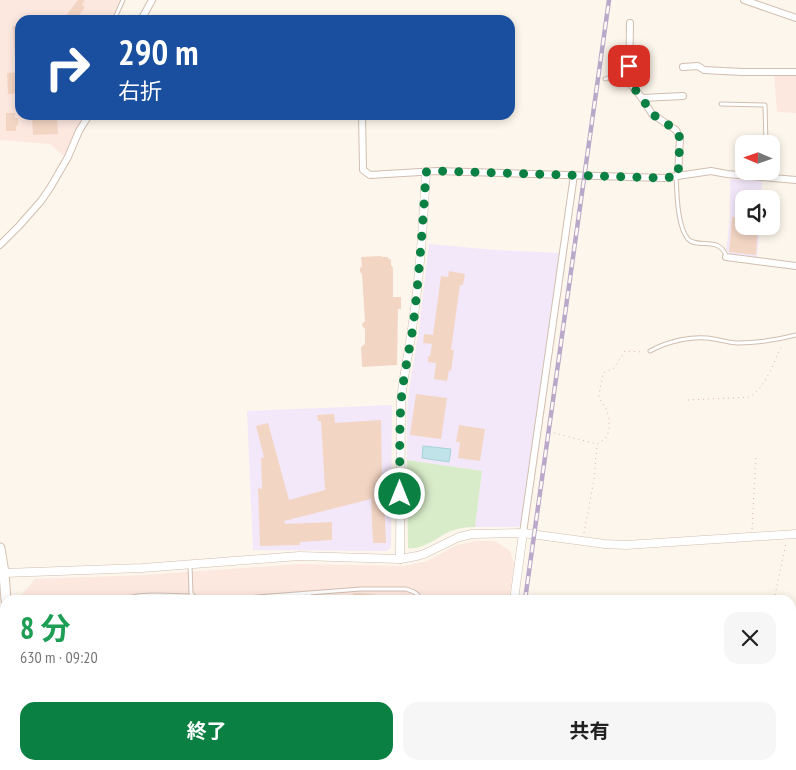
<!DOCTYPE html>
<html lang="ja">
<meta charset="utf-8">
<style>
body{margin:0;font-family:"PT Sans Narrow","Noto Sans JP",sans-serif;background:#f6f6f6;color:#222;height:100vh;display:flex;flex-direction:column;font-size:19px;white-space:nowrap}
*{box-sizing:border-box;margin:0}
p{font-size:16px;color:#767676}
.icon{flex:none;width:28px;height:28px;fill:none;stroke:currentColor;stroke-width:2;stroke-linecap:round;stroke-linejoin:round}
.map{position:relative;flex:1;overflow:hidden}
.side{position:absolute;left:0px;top:595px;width:796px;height:175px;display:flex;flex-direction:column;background:#fff;border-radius:15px 15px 0 0;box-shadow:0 2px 8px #0003}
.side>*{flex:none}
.top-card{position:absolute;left:15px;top:15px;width:500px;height:105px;border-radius:15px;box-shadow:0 2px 8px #0003;background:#1a4fa0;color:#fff;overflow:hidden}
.needle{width:32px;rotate:272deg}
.fabs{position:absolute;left:735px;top:135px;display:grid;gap:10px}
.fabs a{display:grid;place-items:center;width:45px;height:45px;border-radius:10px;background:#fff;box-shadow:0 2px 8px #0003;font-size:25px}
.pin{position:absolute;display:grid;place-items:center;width:42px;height:42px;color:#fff;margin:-21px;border-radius:10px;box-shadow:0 2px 8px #0006}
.me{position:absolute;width:55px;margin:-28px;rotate:0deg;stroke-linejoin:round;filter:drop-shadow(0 0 4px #0008)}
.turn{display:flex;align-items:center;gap:18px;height:105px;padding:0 20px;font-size:22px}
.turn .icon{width:65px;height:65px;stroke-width:2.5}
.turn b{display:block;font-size:35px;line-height:42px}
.round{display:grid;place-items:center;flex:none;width:52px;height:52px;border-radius:15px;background:#f6f6f6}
.headline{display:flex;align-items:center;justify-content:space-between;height:85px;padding:0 20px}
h1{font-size:30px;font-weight:700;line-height:38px;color:#1e9e55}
.button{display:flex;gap:10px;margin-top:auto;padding:10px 20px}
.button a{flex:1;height:58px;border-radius:15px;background:#0b8043;color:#fff;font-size:20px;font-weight:700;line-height:58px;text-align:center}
.button a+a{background:#f6f6f6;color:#222}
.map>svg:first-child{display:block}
.commercial{fill:#fde8e0}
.education{fill:#f3e8fa}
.green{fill:#d8ecc9}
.water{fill:#bfe3e8;stroke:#a5d3da}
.building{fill:#f3d5c3}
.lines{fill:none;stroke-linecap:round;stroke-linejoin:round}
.service-casing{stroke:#d1beb0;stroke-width:5}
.minor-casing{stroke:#d1beb0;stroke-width:8}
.tertiary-casing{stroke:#d1beb0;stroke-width:9}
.secondary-casing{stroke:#d6c0b0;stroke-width:11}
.path{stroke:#d9b8a5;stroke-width:1;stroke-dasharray:1 4;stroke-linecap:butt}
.service{stroke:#fff;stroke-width:3}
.minor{stroke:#fff;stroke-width:6}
.tertiary{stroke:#fff;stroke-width:8}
.secondary{stroke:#fff;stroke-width:9}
.rail-casing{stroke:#b9a8c9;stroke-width:4.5}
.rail{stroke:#fffaf3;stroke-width:2.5;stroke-dasharray:8;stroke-linecap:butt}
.route{stroke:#0b8043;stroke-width:9;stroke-dasharray:0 16.2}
</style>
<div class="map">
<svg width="796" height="770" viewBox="0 0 796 770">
<rect width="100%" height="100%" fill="#fdf6ec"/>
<!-- commercial -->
<g class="commercial">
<path d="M0,0H121L112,20H20V115H85L76,131L65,157L50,144L0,140Z"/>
<path d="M774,74H796V113L777,112Z"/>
<path d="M475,541H494L506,548L510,551L514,563L509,600H19V598L35,579L145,575L299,564L404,566L427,561L457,545Z"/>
<rect x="108" y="765" width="378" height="5"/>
</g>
<!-- education -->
<g class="education">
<path d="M730,179L762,181L761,199H744V226H760L757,257L735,255L729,253L726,250L730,220Z"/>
<path d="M429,244L495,250L560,253L522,524L518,527H475L482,471L407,460V410L409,390L419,329Z"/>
<path d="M392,405L391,548L386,551L253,550L247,411Z"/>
</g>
<!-- green -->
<path class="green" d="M407,460L482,471L475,527C467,527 459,528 451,531C437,537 424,550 408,548Z"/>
<!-- water -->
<path class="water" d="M423,446L451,449L449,462L422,458Z"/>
<!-- building -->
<g class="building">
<path d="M78,0H85L82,5L85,7L76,20H70L65,17Z"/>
<path d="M13,26H20V63H15Z"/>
<path d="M20,72V93L8,94L7,73Z"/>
<path d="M6,113H15V118H18V125L16,126V131H6Z"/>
<path d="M32,115H57L58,134L33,135Z"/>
<path d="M732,217L744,218V226H758L756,255L729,252Z"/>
<path d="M380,256L383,257H387L391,260V265L393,268V297H401V309H398L397,365L362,367L361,347L365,344V329L363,327L362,324L365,321L362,274L360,272V268L362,266L361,257Z"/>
<path d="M449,271L465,274L463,285H460L451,350H454L451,371L449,370L447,381L434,379L436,363L428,362V356H430L432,344L423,343L424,334L433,335L441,276L448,277Z"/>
<path d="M416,394L447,398L441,439L410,435Z"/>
<path d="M334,414L335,423L381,420L382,483H387V499H384L386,543H373L371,499L284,521L285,524L332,522V540L300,542V545L260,546L258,488L262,489L261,458L264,457L256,426L268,423L289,500L325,490L321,421H318L317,415Z"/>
<path d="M459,425L485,429L480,461L458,458L460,442H456Z"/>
<path d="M353,593H360L387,596V600H352Z"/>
</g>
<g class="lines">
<!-- service casing -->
<g class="service-casing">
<g id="service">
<path d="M114,20L123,0"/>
<path d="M605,79L611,77L628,82"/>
<path d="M721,104L765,105L766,144"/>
<path d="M676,176C677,193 677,226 688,239C697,249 720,236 726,256"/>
<path d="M650,351C668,341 694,335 714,339C722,340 730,343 738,343C757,343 777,340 796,335"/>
<path d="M190,565L191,593C193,599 203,599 209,600"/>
<path d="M309,593V600"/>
<path d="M121,600C141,592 171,596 192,596"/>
<path d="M220,600L361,589H406L414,592L418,595L419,600"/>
<path d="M138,770L139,765"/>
<path d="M463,770L464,765"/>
</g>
</g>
<!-- minor casing -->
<g class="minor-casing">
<g id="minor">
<path d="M744,0L796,18"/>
<path d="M141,20L152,0"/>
<path d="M630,23L629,82L642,98L652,114L676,130L680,138L678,176"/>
<path d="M683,67L698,66L704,70L742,72H796"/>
<path d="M642,98L683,96"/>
<path d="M362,115L363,170L370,175L437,171L664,178L711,171L727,174L796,180"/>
<path d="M0,245L19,226L41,201L50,188L68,157L79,131L89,115"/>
<path d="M726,257L796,266"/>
<path d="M523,533L574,175"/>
</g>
</g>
<!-- tertiary casing -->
<g class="tertiary-casing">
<g id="tertiary">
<path d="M400,559L401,401C403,377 409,353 412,329C420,277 423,225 426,172"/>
<path d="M4,573L142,568L299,556L400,559L417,556L424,554L459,537L472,534L523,533L605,544L626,545L796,534"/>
<path d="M514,600L523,533"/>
<path d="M491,770L492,765"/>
</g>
</g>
<!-- secondary casing -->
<g class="secondary-casing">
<g id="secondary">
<path d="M0,548L4,573L6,600"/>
<path d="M9,770V765"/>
</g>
</g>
<!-- path -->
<g class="path">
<path d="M688,400L750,397C767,385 773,363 782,345"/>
<path d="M554,433L597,444L605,439L609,431V419L607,410L599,398V395L603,373L614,368L625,351L644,352"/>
<path d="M752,529L756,456"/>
<path d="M584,533L594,480L597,444"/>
<path d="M774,600L786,543"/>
<path d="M791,633L796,628"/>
<path d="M623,770L629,765"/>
<path d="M758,770L759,765"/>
</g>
<!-- service -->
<use href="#service" class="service"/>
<!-- minor -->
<use href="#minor" class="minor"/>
<!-- tertiary -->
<use href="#tertiary" class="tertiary"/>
<!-- secondary -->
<use href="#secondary" class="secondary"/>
<!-- rail casing -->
<g class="rail-casing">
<g id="rail">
<path d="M525,600L609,0"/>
<path d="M500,770L501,765"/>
</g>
</g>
<!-- rail -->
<use href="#rail" class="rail"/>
</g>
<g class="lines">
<!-- route -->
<path class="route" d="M400,494C400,464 399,433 401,403C403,377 409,353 413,327C419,276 423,224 426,172L438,171L664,178L678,176L680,138L676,130L652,114L642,98L629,82V66"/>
</g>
</svg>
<div class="fabs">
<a><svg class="needle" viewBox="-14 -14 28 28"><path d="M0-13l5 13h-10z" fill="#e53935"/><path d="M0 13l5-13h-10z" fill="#767676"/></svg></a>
<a><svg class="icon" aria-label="sound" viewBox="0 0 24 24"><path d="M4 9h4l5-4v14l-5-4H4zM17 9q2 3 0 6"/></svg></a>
</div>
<div class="pin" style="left:629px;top:66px;background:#d93025"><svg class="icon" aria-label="arrive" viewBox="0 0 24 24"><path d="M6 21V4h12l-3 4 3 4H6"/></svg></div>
<svg class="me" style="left:400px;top:494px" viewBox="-20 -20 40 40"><circle r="17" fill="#0b8043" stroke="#fff" stroke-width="3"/><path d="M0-11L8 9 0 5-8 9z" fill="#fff"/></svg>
<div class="top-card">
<div class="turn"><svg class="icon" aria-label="right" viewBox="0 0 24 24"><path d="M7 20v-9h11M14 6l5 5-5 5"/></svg><div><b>290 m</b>右折</div></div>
</div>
<section class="side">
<div class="headline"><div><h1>8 分</h1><p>630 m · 09:20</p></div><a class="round"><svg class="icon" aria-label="close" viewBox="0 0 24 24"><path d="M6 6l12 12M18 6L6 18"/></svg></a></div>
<div class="button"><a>終了</a><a>共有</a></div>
</section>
</div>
